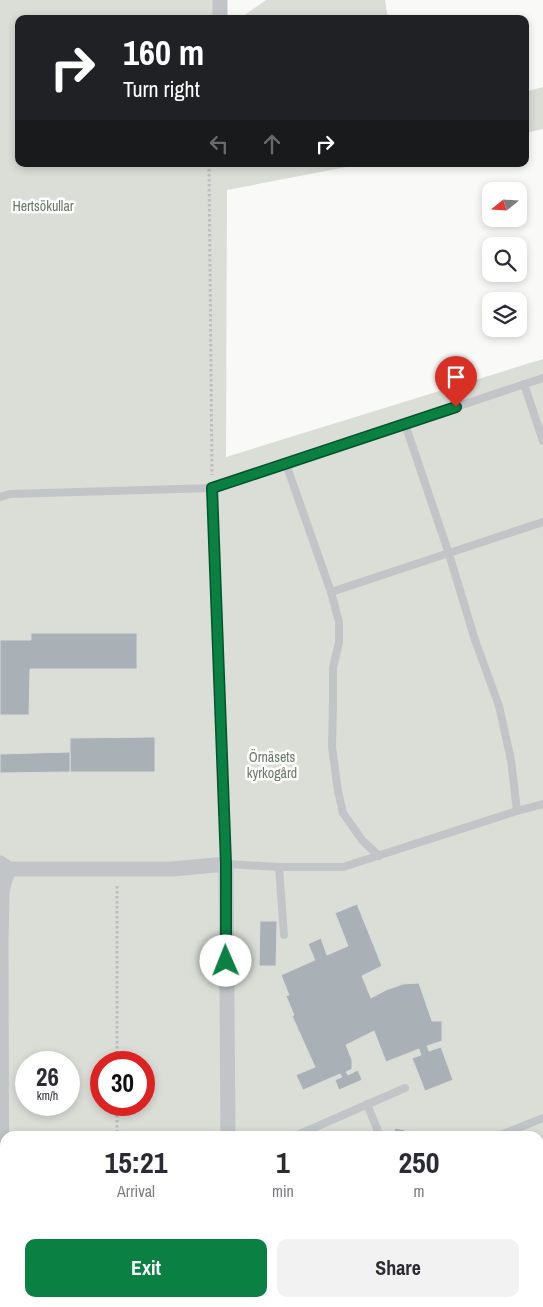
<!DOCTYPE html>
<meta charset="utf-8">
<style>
body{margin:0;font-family:"Archivo Narrow",sans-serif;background:#f2f2f3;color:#2b2b33;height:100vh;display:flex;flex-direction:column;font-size:19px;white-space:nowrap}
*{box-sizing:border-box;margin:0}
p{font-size:16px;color:#7c7c81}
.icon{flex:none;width:28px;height:28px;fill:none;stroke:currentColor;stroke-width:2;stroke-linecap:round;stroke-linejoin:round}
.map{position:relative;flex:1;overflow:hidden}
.sheet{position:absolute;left:0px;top:1131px;width:544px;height:176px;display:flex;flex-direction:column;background:#fff;border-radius:15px 15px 0 0;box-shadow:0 2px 8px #0003}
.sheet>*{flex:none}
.top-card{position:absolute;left:15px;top:15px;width:514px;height:152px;border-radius:10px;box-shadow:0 2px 8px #0003;background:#202124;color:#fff;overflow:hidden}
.needle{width:32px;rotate:252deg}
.fabs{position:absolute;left:482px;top:182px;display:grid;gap:10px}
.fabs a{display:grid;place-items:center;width:45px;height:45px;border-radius:10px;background:#fff;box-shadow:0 2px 8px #0003;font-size:25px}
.speed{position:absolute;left:15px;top:1051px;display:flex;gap:10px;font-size:25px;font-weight:700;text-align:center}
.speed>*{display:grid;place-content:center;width:65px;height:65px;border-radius:50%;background:#fff;box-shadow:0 2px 8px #0003;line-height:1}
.speed small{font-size:12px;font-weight:400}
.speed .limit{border:8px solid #d22;background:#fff;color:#111}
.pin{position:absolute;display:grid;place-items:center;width:42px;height:42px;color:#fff;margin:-51px -21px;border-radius:50% 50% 50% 0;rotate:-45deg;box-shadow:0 0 5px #0007}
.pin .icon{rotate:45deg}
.me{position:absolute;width:55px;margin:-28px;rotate:359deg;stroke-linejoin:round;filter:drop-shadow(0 0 4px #0008)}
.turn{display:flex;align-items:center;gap:18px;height:105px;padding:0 25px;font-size:22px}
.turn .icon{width:65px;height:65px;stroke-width:2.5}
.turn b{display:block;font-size:35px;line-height:42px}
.lanes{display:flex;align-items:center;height:48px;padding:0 25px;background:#0003;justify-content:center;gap:25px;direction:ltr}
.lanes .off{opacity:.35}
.eta{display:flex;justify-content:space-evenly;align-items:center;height:85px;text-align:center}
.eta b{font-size:30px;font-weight:800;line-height:35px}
.cta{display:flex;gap:10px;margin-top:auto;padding:10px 25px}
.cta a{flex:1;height:58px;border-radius:10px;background:#0b8043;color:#fff;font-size:20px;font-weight:800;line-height:58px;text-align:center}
.cta a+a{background:#f2f2f3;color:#2b2b33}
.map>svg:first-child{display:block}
.green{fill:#daded7;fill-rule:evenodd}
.building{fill:#a9b0b6;stroke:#dbdbda}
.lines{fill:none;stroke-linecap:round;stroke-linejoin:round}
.path{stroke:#bbbec0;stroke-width:3;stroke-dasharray:2.5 2.5;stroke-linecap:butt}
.lane{stroke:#c1c5c8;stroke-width:8}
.street{stroke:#c1c5c8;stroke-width:15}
.route-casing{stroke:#07532c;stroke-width:12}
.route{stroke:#0b8043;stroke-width:9}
.labels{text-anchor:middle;stroke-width:5;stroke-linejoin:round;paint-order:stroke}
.park-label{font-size:14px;fill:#697866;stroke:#fff}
</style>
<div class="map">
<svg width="543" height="1307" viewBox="0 0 543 1307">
<rect width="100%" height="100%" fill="#f9f9f8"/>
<!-- green -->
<g class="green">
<path d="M0,0H224V19H19V164H362L227,190L226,457L543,359V1307H0ZM26,1062H69V1105H26ZM101,1062H144V1105H101ZM5,1136H539V1302H5Z"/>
<path d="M266,0H385L388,19H239Z"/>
<path d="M543,87V129L525,133V92Z"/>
</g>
<!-- building -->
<g class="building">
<path d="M31,633H137V669H30L29,715H0V640H31Z"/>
<path d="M155,737V772H70V738Z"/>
<path d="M70,752V772L0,773V754Z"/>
<path d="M357,904L382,966L362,976L371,998L386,990L403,984L419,983L432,1021H442V1041L427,1046L429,1051L441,1047L453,1080L425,1091L412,1058L421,1055L419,1049L386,1062L374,1031L346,1045L352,1060V1069L346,1072L348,1075L358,1070L362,1080L339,1090L335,1080L342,1077L340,1074L303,1090L296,1075L315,1067L292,1016L294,1015L286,996L289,995L281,975L315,960L308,944L321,938L327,955L348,946L335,913Z"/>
<path d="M260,921H277L276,966H259Z"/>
<path d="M395,1128L405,1130L403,1136H393Z"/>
</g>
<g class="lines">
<!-- path -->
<g class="path">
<path d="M209,164L212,475"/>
<path d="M117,886V1062"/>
<path d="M117,1105V1136"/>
<path d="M117,1307V1302"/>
</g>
<!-- lane -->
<g class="lane">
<path d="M524,384L543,441"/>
<path d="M405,424L449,554L475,640L499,706L511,760L517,811"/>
<path d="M286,464L331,592L339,622V642L333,668V702L332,747L338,791L343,813L362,840L379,856"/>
<path d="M212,488L226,864L279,867H343L517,811L543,804"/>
<path d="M0,497L10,494L212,488L543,378"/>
<path d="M331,592L543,522"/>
<path d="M279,867L284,935"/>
<path d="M367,1104L380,1136"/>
<path d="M295,1136L405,1088"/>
<path d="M498,1136L543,1118"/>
<path d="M420,1302V1307"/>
</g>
<!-- street -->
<g class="street">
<path d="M220,0V19"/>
<path d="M0,863L9,869L4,883L2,893L1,941L2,1307"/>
<path d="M9,869H172L226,864L228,1136"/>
<path d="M229,1302V1307"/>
</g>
</g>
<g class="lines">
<!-- route casing -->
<g class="route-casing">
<path id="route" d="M226,961V864L212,488L456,407"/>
</g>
<!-- route -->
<use href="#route" class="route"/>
</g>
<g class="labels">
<!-- park labels -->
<g class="park-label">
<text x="43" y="211">Hertsökullar</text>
<text x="272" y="762">Örnäsets<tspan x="272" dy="16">kyrkogård</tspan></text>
</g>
</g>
</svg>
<div class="fabs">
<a><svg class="needle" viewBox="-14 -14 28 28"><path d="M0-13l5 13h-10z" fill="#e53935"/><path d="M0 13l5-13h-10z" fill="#7c7c81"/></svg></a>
<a><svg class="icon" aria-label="search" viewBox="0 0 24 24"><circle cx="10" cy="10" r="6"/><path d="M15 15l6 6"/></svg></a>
<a><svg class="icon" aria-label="layers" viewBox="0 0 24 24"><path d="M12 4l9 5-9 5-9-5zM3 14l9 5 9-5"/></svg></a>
</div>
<div class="speed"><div>26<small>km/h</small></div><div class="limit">30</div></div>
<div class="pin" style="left:456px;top:407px;background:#d93025"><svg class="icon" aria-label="arrive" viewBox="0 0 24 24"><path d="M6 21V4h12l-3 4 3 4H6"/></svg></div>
<svg class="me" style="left:226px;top:961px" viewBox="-20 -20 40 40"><circle r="19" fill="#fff"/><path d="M0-13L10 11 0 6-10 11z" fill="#0b8043"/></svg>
<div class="top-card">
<div class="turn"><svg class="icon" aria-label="right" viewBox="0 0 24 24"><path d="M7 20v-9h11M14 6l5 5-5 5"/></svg><div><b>160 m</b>Turn right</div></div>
<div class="lanes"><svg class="icon off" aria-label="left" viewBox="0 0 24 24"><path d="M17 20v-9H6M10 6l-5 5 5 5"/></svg><svg class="icon off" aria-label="ahead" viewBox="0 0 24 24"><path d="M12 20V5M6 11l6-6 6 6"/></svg><svg class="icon" aria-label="right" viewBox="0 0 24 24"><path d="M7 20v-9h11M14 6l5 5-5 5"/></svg></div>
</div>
<section class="sheet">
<div class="eta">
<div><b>15:21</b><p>Arrival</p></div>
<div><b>1</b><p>min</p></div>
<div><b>250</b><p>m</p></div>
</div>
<div class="cta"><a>Exit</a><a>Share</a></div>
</section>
</div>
